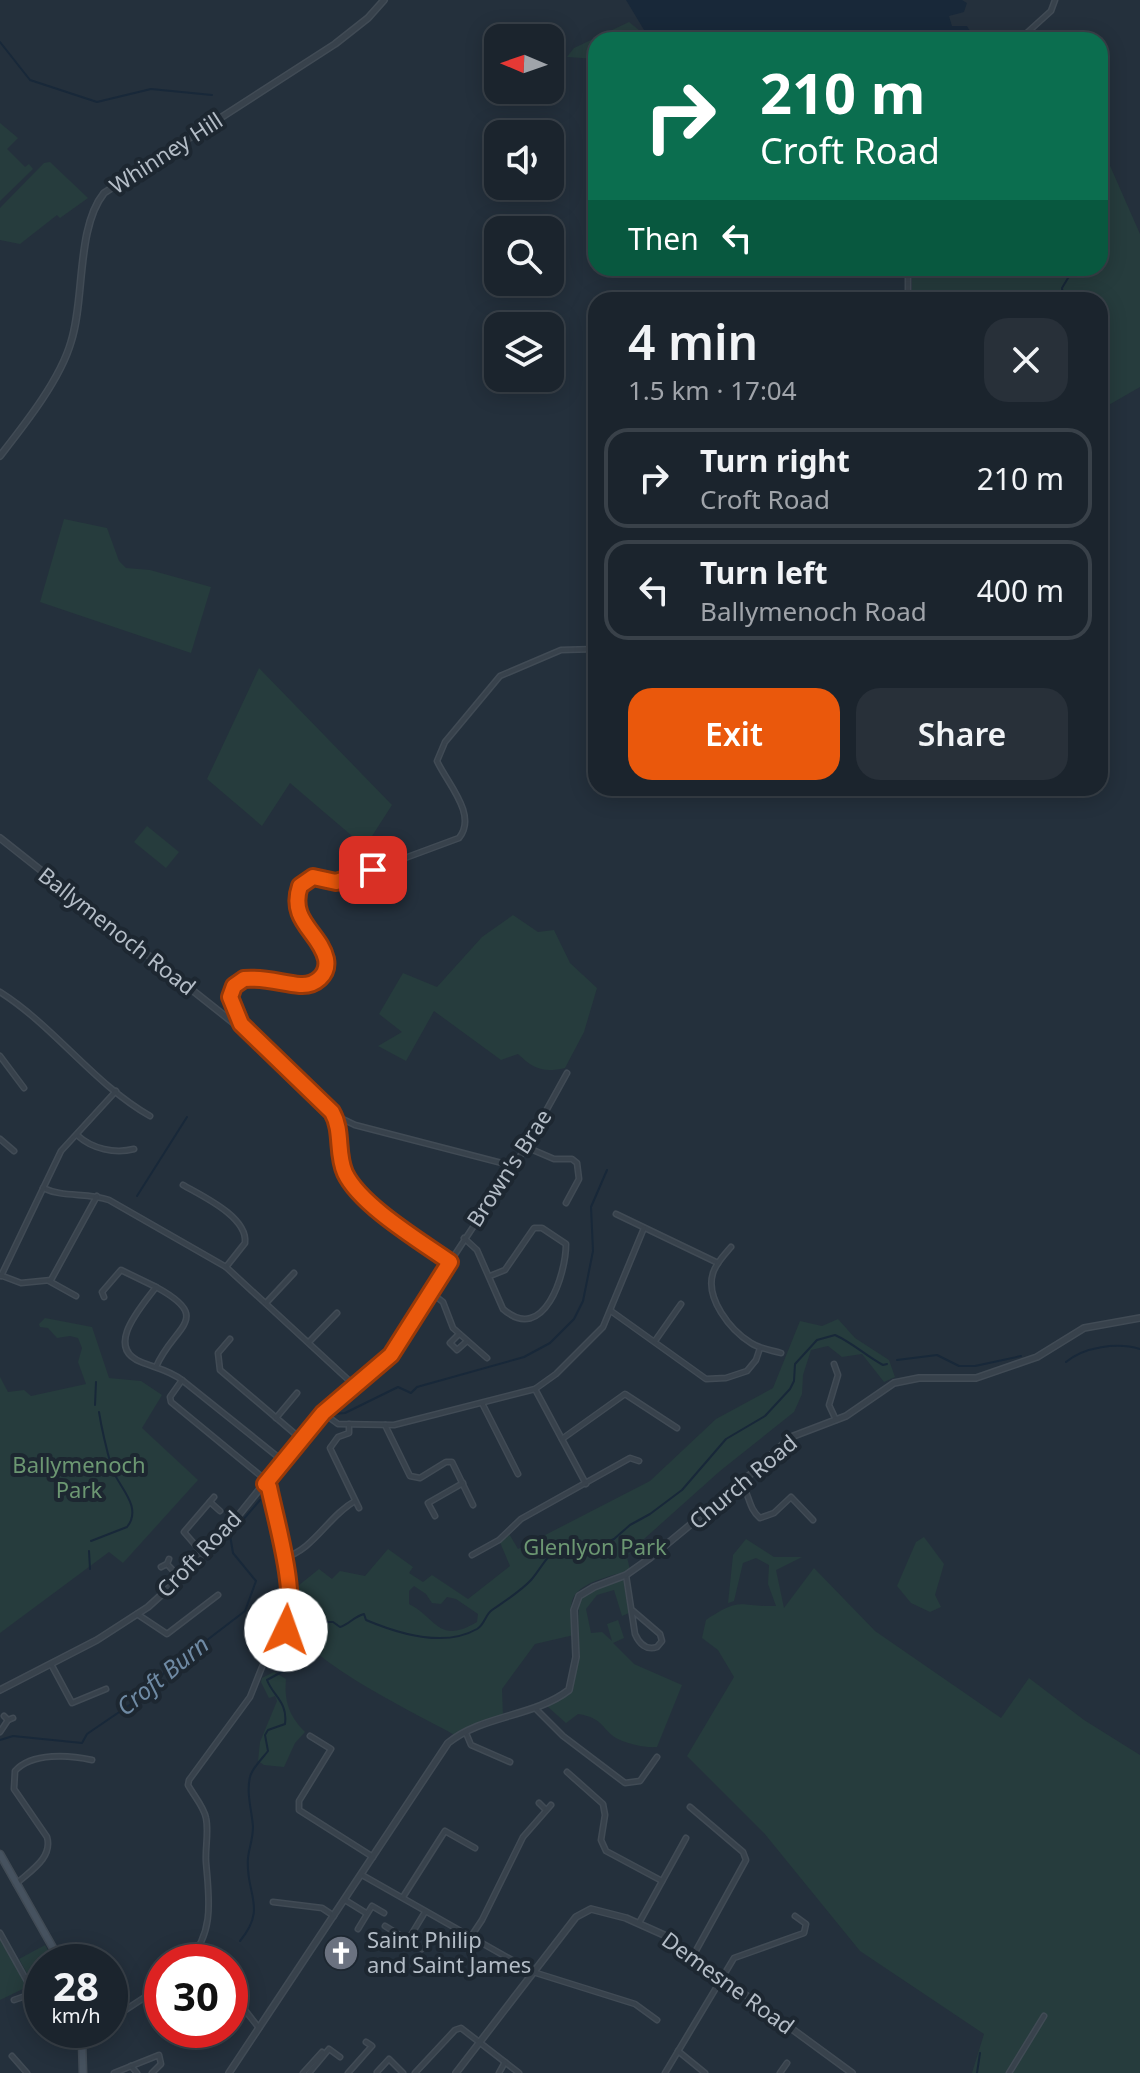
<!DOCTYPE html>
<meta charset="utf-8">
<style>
body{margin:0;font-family:"Noto Sans",sans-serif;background:#283039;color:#f1f3f6;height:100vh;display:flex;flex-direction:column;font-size:30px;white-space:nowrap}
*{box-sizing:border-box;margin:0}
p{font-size:26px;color:#a0a4aa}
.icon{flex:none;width:44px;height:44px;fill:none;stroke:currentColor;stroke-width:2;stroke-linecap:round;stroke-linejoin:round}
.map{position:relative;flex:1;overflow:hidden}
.drawer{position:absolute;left:588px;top:292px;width:520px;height:504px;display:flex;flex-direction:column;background:#1b242d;border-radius:24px;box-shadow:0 4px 20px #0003,0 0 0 2px #394149}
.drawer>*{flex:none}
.top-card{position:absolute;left:588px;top:32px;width:520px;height:244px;border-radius:24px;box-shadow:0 4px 20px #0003,0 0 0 2px #394149;background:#0b6e4f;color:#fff;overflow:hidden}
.needle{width:52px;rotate:272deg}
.controls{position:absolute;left:484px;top:24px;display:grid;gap:16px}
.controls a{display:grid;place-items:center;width:80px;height:80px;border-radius:16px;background:#1b242d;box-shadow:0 4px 20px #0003,0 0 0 2px #394149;font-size:40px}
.speed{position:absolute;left:24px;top:1944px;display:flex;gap:16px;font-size:40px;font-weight:700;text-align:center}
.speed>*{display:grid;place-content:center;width:104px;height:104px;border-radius:50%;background:#1b242d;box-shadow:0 4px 20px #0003,0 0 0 2px #394149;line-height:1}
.speed small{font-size:20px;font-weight:400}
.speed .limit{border:12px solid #d22;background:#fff;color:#111}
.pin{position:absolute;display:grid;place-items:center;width:68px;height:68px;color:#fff;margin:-34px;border-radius:16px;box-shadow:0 4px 12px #0006}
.me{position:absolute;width:88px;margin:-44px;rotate:3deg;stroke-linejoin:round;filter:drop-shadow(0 0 6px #0008)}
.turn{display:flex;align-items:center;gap:28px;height:168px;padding:0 40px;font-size:36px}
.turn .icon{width:104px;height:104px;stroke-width:2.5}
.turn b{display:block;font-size:56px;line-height:68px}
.then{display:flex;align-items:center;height:76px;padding:0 40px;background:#0003;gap:16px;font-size:30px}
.round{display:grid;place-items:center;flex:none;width:84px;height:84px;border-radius:24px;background:#283039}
.headline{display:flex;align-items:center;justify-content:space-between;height:136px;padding:0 40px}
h1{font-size:48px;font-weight:600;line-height:60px}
.cta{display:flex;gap:16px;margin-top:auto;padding:16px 40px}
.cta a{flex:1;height:92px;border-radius:24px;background:#ea580c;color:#fff;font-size:32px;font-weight:600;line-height:92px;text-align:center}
.cta a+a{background:#283039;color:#f1f3f6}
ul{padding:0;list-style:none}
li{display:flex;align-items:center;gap:24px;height:100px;margin:0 16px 12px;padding:0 24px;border:4px solid #394149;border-radius:24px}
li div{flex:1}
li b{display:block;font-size:30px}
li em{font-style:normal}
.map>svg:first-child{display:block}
.green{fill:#263c3d;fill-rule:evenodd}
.water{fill:#182839}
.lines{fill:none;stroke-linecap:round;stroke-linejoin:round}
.stream{stroke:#182839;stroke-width:2}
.minor-casing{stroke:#414b55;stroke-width:7}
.tertiary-casing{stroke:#414b55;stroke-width:8}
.secondary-casing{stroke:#414b55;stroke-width:9}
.minor{stroke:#38424c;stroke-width:4}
.tertiary{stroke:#38424c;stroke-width:5}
.secondary{stroke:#46525f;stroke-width:6}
.route-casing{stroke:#983908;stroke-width:20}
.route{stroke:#ea580c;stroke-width:14}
.labels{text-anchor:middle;stroke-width:8;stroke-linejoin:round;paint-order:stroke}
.street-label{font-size:22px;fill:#b4bdc7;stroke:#1d2731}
.park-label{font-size:22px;fill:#6c9772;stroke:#1d2731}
.poi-label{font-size:22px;fill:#b4bdc7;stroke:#1d2731;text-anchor:start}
.water-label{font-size:24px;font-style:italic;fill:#6f8aa4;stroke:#1d2731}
</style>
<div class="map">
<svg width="1140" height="2073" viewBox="0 0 1140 2073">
<rect width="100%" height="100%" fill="#24303c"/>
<!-- green -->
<g class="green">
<path d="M629,22L651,40H596V59L567,57L574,48Z"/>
<path d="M0,123L18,138L7,149L25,167L29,164L33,169L0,201Z"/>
<path d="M1100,143L1140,234V387L1100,410V300H912V268H1100Z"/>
<path d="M50,162L88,198L60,218L57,215L20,244L0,240V208L44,163Z"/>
<path d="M64,519L107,528L119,561L126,568L150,570L211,587L191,653L40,602Z"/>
<path d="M259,668L392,805L365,847L290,783L262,826L207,779Z"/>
<path d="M147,826L179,852L166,868L134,842Z"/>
<path d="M513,915L538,932L554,930L570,963L597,988L584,1032L565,1068C543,1073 534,1069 518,1054L501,1060L434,1011L406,1061L378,1046L402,1032L379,1014L403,973L437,987L482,937Z"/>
<path d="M45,1318L92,1327L109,1378L141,1381L162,1395L142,1428L198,1480L123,1563L109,1552L0,1633V1377L8,1392L24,1390L31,1396L86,1384L78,1362L82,1348L78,1338L70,1336L57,1338L48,1328L40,1327L39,1324Z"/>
<path d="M838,1319L855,1338L889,1360L895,1377L884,1382L862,1354L842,1357L828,1346L811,1350L803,1375L802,1394L794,1412L720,1471L635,1547L627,1557L630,1570C614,1576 578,1581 572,1601C570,1610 573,1625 574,1635L535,1644L502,1689L503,1716L455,1735C426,1719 316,1665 306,1639L311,1630L323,1623L317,1609H302L292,1614L288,1594L319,1569L332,1579L340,1571L365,1576L388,1549L413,1567L409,1573L423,1582L432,1575L468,1599L510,1566L499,1540L508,1532L518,1549L650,1481L716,1419L773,1388L800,1321L822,1326ZM414,1586L426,1594L432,1603L441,1604L447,1597L456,1599L478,1614L477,1622C438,1645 437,1618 409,1604V1591Z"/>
<path d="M924,1537L944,1564L935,1595L941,1607L930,1612L911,1603L897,1586L916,1542Z"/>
<path d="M746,1539L774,1557H802L776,1570L784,1608L814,1568L875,1631L1001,1718L1029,1678L1084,1720L1140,1755V2073H972L984,2034L860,1951L764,1833L687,1756L734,1677L718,1650L702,1638L706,1620C742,1596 738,1607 776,1606L768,1584L769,1565L756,1558L743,1563L734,1601L728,1603L733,1555Z"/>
<path d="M623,1578L629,1613L622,1616L614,1590L597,1595L586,1609L591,1633L602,1632L612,1641L607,1624L618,1620L624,1638L613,1643L634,1664L682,1685L657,1747C644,1748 629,1744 618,1739C602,1731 605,1718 578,1714L566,1723L547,1706L572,1691L577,1665L579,1599L597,1587Z"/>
<path d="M274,1672L286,1679C284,1701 289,1716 305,1732L295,1743L284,1767L264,1765L258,1761L260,1742L277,1701L275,1696L269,1698L261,1682L262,1678Z"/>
<path d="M0,1939L27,1987L0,2000Z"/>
<path d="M45,1945L55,1962H42V2000L19,1959Z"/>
</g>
<!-- water -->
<path class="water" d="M626,0H962L967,3L964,12L949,16L952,26H967L970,31L967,40H650Z"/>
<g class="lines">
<!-- stream -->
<g class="stream">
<path d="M0,42L30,80L97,102L151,89L212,95"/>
<path d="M1063,300L1062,288L1074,268"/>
<path d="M137,1196L187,1117"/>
<path d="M897,1360L937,1355L959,1366H975L1021,1356"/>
<path d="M1066,1362C1084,1347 1117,1342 1140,1349"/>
<path d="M95,1405L96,1382"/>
<path d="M333,1414L345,1413L398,1387L411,1393L417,1387L524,1357L550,1343L574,1319L583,1301L593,1251L591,1207L607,1170"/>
<path d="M91,1541L127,1527C143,1507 119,1487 112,1469C107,1451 102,1431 99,1412"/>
<path d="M89,1551L90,1569"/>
<path d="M0,1740L13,1736L82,1743L87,1734L150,1691L164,1673L245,1611L256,1581L233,1553L230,1535L260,1500"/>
<path d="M240,1941C268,1907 245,1894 248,1858C249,1848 253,1839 253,1827C252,1811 246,1793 250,1777C252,1768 262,1759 268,1751L265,1735L268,1730L285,1724C288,1702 273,1696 267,1680L296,1664L311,1630L325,1622H333L340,1627C350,1624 353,1617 364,1614L366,1620C399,1634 444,1648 477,1629C485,1624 485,1615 492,1610C505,1601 521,1591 531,1580C541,1569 550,1548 566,1545C574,1544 581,1550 589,1551L614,1539L630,1525L650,1514L682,1490L726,1439L765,1416L790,1389L794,1381L795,1364L817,1340L835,1335C853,1343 866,1356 883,1365L887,1364"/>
<path d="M977,2073L980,2053"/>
</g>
<!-- minor casing -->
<g class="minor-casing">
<g id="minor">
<path d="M1019,40L1051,11L1055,0"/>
<path d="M908,268V300"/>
<path d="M0,992C55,1027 94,1084 150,1116"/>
<path d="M241,1024L230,997L238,981C257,972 338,1005 325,958C318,932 285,915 301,884L315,877L343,881L459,838C478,815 447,783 437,761L445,742L500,676L561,650L596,649"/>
<path d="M0,1056L24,1088"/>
<path d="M334,1115L355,1125L513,1166"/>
<path d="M77,1135C92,1149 115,1154 134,1149"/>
<path d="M0,1139L14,1151"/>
<path d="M526,1147L554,1159H572L577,1163L579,1179L566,1203"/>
<path d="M183,1185C202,1196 248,1217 245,1243L226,1267"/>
<path d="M43,1188C64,1198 87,1192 109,1200L226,1267L355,1386"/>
<path d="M616,1214L718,1263"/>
<path d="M464,1238L477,1250L503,1309C544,1345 566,1274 566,1244L542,1228H534L505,1270L490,1276"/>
<path d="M731,1247C724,1255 716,1263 713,1273C705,1298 730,1330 751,1343C760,1349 771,1350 781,1353"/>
<path d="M450,1262L526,1147L567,1073"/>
<path d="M0,1275L21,1283L51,1280L97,1196"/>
<path d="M1,1276L61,1151L116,1091"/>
<path d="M49,1281L76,1296"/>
<path d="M430,1292L443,1302L453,1328L487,1358"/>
<path d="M104,1297L102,1292L121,1270L156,1287"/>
<path d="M266,1303L294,1273"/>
<path d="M611,1311L706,1379L726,1378L747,1371L756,1360L760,1348"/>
<path d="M459,1334L450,1343L457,1350L467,1341"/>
<path d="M230,1339L218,1353L220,1370L301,1439"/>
<path d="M655,1341L681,1304"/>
<path d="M309,1342L337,1313"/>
<path d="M834,1364L838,1375L829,1405L836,1420"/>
<path d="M156,1367C173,1326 215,1319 156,1287C143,1305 103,1347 141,1362C156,1368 169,1370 182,1380"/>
<path d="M535,1389L586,1484"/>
<path d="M482,1403L518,1474"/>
<path d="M323,1413L338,1424L394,1425L535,1389L556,1374L603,1327L644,1228"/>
<path d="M276,1418L297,1393"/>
<path d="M349,1424V1433L338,1437L330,1448L359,1508"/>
<path d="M385,1425L410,1476L420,1478L446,1462H452L473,1505"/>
<path d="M562,1439L625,1394L677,1428"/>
<path d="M267,1481L171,1402L170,1397L182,1380L283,1461"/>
<path d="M741,1483C750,1495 748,1508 760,1518L774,1513L791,1497L813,1520"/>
<path d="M210,1502L220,1511"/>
<path d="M435,1516L428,1503L463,1483"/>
<path d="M203,1554L184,1532L214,1497"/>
<path d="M472,1555L499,1540L521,1519L630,1458L639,1461"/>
<path d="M283,1558C313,1551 328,1516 355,1501"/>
<path d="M167,1564L180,1578"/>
<path d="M161,1567L167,1564L169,1559"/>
<path d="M626,1575L635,1634C639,1643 646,1651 657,1647L662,1641L660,1634L632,1610"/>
<path d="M137,1614L167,1634L218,1595"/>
<path d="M51,1664L72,1703L106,1689"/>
<path d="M535,1708L563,1736L625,1783L640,1781L657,1757"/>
<path d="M4,1716L8,1720L13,1718"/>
<path d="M0,1732L8,1720"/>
<path d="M466,1733L471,1745L510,1762"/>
<path d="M310,1736L331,1749L299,1801V1810L373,1857"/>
<path d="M567,1772L603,1804L605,1815L601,1840L606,1851L662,1881"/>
<path d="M539,1803L546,1810"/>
<path d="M690,1807L743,1852L746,1860L693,1956"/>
<path d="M362,1875L533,1972L635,2004L657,2020"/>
<path d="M16,1884C30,1871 53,1858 47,1837L14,1789L15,1771C32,1752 70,1755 92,1760"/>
<path d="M403,1897L445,1831L475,1848"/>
<path d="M345,1900L366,1913"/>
<path d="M273,1902L322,1908L334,1916"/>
<path d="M639,1923L686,1838"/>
<path d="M385,1926L422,1949"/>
<path d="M358,1929L372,1906L384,1913"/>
<path d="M0,1933L42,2008"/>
<path d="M470,1938L482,1920L523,1837L551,1805"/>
<path d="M408,1940L425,1912"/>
<path d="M196,1953L206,1962"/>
<path d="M188,1962C215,1931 209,1899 206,1862C205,1848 209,1832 206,1818C204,1807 194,1796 188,1785L189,1780L250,1697L264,1662L286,1630L290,1618L269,1487L265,1484"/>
<path d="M230,1991L259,2028"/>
<path d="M14,2000L34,1993"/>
<path d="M110,2020L162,1986"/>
<path d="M64,2030L84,2039"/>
<path d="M678,2051L705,2073"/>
<path d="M12,2056L27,2073"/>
<path d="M131,2066L137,2073"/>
<path d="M377,2072L389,2059L403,2073"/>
<path d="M114,2073L159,2055L161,2064L152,2073"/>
<path d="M303,2073L322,2052"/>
<path d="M309,2073L329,2049L340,2057"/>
<path d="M348,2073L372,2046L366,2042"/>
<path d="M415,2073L455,2030L461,2028L519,2073"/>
<path d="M499,2073L505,2062"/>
<path d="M665,2073L734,1958L804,1933L806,1924L795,1916"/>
<path d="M780,2073L787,2063"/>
<path d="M1009,2073L1044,2016"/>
</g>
</g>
<!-- tertiary casing -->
<g class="tertiary-casing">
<g id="tertiary">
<path d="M0,456C25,424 60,380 71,342C85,299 76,228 104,193L335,44L368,18L384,0"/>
<path d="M0,838L235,1024H241L332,1112C343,1131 336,1153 345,1173C361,1206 420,1240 450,1262L391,1355L312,1424L238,1516L180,1578L148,1607L97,1640L0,1690"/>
<path d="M229,2073L448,1743C482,1715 534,1717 569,1690L576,1657L574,1610L579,1596L594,1587L626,1575L650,1558L741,1483L791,1437L846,1416L894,1383L919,1378H976L1037,1357L1084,1328L1140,1318"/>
<path d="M456,2073L576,1917L591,1909L626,1918L664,1935L852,2073"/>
</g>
</g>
<!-- secondary casing -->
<g class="secondary-casing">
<g id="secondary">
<path d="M0,1854L61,1962"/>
<path d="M83,2073L82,2042L89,2030"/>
</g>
</g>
<!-- minor -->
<use href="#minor" class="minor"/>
<!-- tertiary -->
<use href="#tertiary" class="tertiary"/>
<!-- secondary -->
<use href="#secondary" class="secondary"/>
</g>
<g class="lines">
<!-- route casing -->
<g class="route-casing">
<path id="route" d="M286,1630C298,1595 277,1525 269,1487L265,1484L323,1413L391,1355L450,1262C420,1241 360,1205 345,1173C336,1153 343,1131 332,1112L241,1024L230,997L234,986L244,979C263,977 281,983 300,985C315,986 329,975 326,959C320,932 288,921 300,886L313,877L336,882L373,870"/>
</g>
<!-- route -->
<use href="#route" class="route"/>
</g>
<!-- icons -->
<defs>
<g id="church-disc" transform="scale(1.8)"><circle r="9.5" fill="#6b7280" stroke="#1d2731"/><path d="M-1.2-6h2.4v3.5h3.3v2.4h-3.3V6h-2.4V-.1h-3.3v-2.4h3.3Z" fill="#fff"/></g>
</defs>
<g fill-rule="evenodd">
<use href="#church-disc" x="341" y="1953"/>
</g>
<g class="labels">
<!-- street labels -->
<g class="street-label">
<text transform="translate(166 153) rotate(-33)" y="8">Whinney Hill</text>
<text transform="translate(117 931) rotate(38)" y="8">Ballymenoch Road</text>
<text transform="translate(509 1168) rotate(-57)" y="8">Brown's Brae</text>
<text transform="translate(743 1482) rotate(-40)" y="8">Church Road</text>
<text transform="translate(199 1554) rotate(-46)" y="8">Croft Road</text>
<text transform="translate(728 1983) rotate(36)" y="8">Demesne Road</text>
</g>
<!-- park labels -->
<g class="park-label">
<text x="79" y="1473">Ballymenoch<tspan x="79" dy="25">Park</tspan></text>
<text x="595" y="1555">Glenlyon Park</text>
</g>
<!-- poi labels -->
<g class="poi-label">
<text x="367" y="1948">Saint Philip<tspan x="367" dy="25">and Saint James</tspan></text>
</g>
<!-- water labels -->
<g class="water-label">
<text transform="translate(163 1676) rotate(-39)" y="8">Croft Burn</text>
</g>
</g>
</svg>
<div class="controls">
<a><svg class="needle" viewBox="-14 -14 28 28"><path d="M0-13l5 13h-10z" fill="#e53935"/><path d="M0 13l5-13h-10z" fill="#a0a4aa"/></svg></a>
<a><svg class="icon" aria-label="sound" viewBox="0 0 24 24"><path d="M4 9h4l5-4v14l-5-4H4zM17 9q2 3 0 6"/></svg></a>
<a><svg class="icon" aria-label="search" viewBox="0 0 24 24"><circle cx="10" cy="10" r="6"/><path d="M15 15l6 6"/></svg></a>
<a><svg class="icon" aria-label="layers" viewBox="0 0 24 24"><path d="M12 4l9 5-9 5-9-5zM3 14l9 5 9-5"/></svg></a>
</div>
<div class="speed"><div>28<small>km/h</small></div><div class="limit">30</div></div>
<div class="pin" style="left:373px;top:870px;background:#d93025"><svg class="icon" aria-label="arrive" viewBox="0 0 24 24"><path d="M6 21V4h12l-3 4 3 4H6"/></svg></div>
<svg class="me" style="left:286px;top:1630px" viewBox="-20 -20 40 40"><circle r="19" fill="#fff"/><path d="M0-13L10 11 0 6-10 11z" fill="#ea580c"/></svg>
<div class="top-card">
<div class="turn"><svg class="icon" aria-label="right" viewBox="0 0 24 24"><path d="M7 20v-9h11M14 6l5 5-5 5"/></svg><div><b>210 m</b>Croft Road</div></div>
<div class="then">Then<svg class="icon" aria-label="left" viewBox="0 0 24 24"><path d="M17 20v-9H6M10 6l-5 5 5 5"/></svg></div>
</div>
<section class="drawer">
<div class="headline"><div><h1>4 min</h1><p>1.5 km · 17:04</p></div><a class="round"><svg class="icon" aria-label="close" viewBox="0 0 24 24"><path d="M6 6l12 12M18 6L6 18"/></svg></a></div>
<ul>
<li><svg class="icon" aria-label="right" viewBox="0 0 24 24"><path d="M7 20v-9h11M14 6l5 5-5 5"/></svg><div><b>Turn right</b><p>Croft Road</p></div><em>210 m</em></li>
<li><svg class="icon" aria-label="left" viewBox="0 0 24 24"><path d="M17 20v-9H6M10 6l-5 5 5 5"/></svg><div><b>Turn left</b><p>Ballymenoch Road</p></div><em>400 m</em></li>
</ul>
<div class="cta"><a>Exit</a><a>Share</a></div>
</section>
</div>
